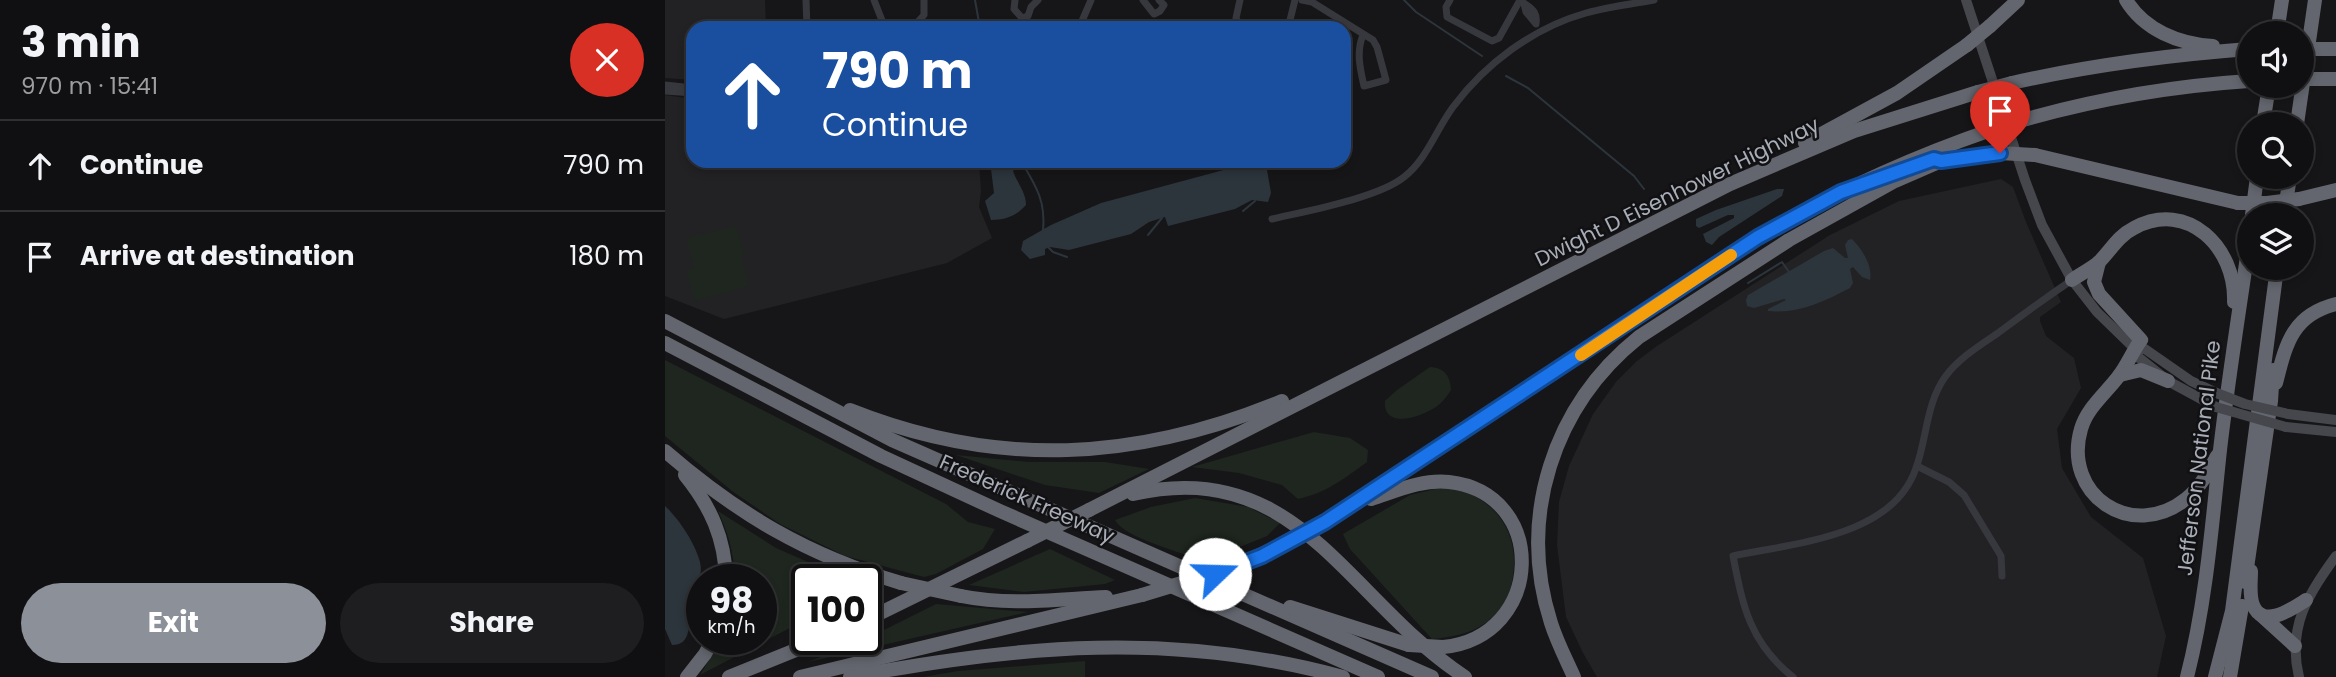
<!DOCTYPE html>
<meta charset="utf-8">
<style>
body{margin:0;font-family:Poppins,sans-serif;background:#1e1e20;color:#f1f3f6;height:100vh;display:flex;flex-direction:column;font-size:26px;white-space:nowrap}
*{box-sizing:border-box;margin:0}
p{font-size:23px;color:#9c9d9f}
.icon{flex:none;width:38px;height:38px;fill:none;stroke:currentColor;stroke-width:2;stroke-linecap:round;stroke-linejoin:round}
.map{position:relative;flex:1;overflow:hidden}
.panel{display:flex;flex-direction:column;background:#101012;width:665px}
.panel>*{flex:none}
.guide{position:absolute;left:21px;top:21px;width:665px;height:147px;border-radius:21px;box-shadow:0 4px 10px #0003,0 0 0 2px #303032;background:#1a4fa0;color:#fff;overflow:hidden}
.fabs{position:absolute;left:1572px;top:21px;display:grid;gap:14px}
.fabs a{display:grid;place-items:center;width:77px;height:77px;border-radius:50%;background:#101012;box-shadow:0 4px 10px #0003,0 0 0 2px #303032;font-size:35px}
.speed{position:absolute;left:21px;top:564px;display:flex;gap:14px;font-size:35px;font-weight:700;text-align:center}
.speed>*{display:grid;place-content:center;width:91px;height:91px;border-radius:50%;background:#101012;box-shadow:0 4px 10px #0003,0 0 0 2px #303032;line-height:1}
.speed small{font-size:18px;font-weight:400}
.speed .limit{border:4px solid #111;border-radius:10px;background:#fff;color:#111}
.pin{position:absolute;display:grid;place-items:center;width:60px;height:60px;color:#fff;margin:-72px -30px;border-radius:50% 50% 50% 0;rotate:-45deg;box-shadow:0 0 7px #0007}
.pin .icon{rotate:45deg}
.me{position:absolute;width:77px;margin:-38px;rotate:69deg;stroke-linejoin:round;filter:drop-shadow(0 0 5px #0008)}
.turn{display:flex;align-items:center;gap:24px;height:147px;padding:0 21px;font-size:32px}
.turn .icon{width:91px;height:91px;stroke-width:2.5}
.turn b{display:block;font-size:49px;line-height:60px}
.round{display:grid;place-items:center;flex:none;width:74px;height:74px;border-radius:37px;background:#1e1e20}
.head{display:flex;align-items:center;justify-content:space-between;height:119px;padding:0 21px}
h1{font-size:42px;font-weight:700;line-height:52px}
.cta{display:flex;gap:14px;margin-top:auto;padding:14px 21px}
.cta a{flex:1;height:80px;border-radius:42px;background:#8c9099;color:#fff;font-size:28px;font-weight:700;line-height:80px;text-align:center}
.cta a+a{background:#1e1e20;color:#f1f3f6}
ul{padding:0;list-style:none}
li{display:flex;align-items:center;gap:21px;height:91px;padding:0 21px;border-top:2px solid #303032}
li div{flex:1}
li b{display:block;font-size:26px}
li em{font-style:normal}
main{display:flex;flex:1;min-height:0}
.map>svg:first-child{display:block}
.built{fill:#222225}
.green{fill:#1e261f}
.water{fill:#2c353c}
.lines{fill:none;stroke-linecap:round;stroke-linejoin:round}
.stream{stroke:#2c353c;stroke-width:2}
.street{stroke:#37383d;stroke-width:7}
.secondary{stroke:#45474d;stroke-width:10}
.highway{stroke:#63666e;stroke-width:14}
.secondary-bridge{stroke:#45474d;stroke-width:10}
.highway-bridge{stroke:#63666e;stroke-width:14}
.route-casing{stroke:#114b97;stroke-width:18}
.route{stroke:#1a73e8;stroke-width:12}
.slow{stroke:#f59e0b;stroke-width:12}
.labels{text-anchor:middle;stroke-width:5;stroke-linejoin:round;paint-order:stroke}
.street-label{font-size:21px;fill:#a8adb8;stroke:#111113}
</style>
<main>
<section class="panel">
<div class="head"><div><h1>3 min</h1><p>970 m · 15:41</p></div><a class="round" style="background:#d93025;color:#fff"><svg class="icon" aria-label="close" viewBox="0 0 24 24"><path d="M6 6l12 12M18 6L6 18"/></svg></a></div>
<ul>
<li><svg class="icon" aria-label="ahead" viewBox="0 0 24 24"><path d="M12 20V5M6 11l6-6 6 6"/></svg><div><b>Continue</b></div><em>790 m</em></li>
<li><svg class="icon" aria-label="arrive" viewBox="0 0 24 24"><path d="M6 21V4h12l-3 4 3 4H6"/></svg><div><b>Arrive at destination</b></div><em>180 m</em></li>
</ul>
<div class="cta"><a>Exit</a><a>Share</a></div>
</section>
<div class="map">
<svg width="1671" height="677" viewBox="0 0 1671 677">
<rect width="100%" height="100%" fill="#161618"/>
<!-- built -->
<g class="built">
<path d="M0,0H100L101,28H28V80L0,78Z"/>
<path d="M0,95L28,99V161H314L316,191L314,207L327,238L282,263L59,319L0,296Z"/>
<path d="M1336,179L1348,187L1361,222L1396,302L1375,317V321L1381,336L1409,358L1416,388L1392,429L1397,468L1426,517L1478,558L1501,636L1492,677H932L918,653L901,617L892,545L894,502L904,466L928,414L951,382L972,361L992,346L1165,235L1234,201Z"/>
</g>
<!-- green -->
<g class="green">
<path d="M71,226L79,254L76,256L84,286L29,301L21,270L29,268L21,238Z"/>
<path d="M0,360L281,504L303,522L330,529L318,549L271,574L259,577L180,556L115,524L67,491L0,436Z"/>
<path d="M765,367C780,368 785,376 786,390C782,396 777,403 771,407C756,417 718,430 720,401L732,390Z"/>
<path d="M649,432L685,438L703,450L702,462C680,478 661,493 633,499L617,485L574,473L527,467Z"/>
<path d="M291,455L364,462H440L484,469L434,493L380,485Z"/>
<path d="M779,487C788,490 801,491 810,496C843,516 854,545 847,582C844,598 836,612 822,622C806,634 786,637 767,639L685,549L678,534L745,495Z"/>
<path d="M530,498L583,507L615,523L602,536L538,562C517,551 460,539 450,520L486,507Z"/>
<path d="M53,511L111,548L182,579H142V622L123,629L35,675L57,639H96V579H69C70,555 63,533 53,511Z"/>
<path d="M385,549L450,580L440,584L359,592L304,585Z"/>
<path d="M271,604L363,612L143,662L201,639Z"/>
<path d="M420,661V677H258L293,671Z"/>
</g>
<!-- water -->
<g class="water">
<path d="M325,161H348L350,169L348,171C352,183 361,192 361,205C351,216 341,220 326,220L320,201L329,193Z"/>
<path d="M595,164L602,170L606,193L603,202L587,200L570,209L503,226L500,217L484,222L466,234L404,250L385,247L380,249V255L365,259L356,250L358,241L386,225L436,203L566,168Z"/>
<path d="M1112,189H1119L1117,196L1054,237L1047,245L1041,242L1038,234L1069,218V215H1063L1034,228L1031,226V219L1051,210Z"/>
<path d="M1187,239C1197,249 1208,266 1205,280L1197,277L1188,267L1185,269L1188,283L1185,288C1158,302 1134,314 1103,311V309L1121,300L1119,299L1089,308L1082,306L1081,300L1083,295L1159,251L1168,248L1180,258H1183L1180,245L1183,240Z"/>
<path d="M0,506C14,519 30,543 35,562C39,580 28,589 25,605C23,613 26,624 23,632C21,641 16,645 7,645L0,629Z"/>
</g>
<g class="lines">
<!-- stream -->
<g class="stream">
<path d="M310,0L315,28"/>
<path d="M739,0L751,12L817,56"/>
<path d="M841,76L863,88L969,176L979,189"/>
<path d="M356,161C371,186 381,201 378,231"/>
<path d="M578,211L590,201"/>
<path d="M483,235L497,218"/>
<path d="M382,246L388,252L402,257"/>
<path d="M1083,283L1117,262L1124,272"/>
</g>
<!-- street -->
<g class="street">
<path d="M141,0L142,28"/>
<path d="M209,0L220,28"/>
<path d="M350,0L349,9L357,18L363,16L366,7L373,0"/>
<path d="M478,0L489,14L495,11L499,5L494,0"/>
<path d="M575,0L571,18L576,28"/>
<path d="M637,0L647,2L708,40L712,47L721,80L699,86C695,68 691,52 698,35"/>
<path d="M785,0L781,7L782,17L827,41L834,38L855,0"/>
<path d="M855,0C864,8 873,9 871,24L861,12L859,4"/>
<path d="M247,28L259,15V0"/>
<path d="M414,28L426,0"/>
<path d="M623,28L630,0"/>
<path d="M0,85L28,88"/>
<path d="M0,91L28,93"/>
<path d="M607,219C641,211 713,198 739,177C762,159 771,130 788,107C821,63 868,28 921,13C943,7 966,4 989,0"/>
<path d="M1252,466L1284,482L1299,495L1336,556L1337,576"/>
<path d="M1128,677C1085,643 1078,607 1068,556C1129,543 1228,537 1251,468C1262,438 1261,404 1280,377C1294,358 1314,346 1333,333C1357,315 1382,297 1407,280"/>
</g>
<!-- secondary -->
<g class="secondary">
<path d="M1301,0L1360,180L1377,225L1407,280L1432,312L1470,349L1473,357L1503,381L1551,407"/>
<path d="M1470,349H1480L1526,381L1554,394"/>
<path d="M1623,414L1671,420"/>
<path d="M1621,427L1671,432"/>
<path d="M1634,677C1622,627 1643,594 1671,556"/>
</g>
<!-- highway -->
<g class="highway">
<path d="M1461,0C1479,30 1514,44 1548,46"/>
<path d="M1325,26L1353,0"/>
<path d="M1612,33L1617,0"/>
<path d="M1657,49H1671"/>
<path d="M1648,79H1671"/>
<path d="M1347,83C1426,65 1504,55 1584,49"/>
<path d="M1358,120C1432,99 1507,86 1584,81"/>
<path d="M1598,124L1604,86"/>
<path d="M1632,124L1650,0"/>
<path d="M1140,143L1232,93L1302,45"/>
<path d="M1370,155L1573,203"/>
<path d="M1634,199L1671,190"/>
<path d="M1587,215L1592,177"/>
<path d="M1619,215L1625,177"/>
<path d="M1434,262L1429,282L1434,294L1476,340C1467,352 1462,366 1453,377C1440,394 1422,408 1416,429C1397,495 1467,542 1521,499C1535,488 1544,471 1552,456"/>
<path d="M1407,280C1415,274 1426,269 1434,262C1446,250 1453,236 1469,228C1523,199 1571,248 1569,302"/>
<path d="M0,321L227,440L767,677"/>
<path d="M0,343L216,456L335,511L713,677"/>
<path d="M1455,375L1476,370L1503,381"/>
<path d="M1611,383C1621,344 1627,315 1671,304"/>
<path d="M185,410C333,469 472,461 617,401"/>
<path d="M0,451C74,515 142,555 236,583"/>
<path d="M20,475C46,507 60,539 61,579"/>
<path d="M468,494C634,456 682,600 800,677"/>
<path d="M706,499C731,491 757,479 784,482C884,493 880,637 778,647"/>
<path d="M424,510L1065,184L1189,131L1313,92"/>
<path d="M660,522L1093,237C1168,193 1245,158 1326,130"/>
<path d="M566,568L626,541"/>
<path d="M1586,571C1586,582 1584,596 1588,605C1598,630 1628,608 1641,600"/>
<path d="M1580,582L1606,401L1608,370"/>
<path d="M296,596C345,606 392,599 441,597"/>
<path d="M625,607L744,645"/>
<path d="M1595,614L1630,646"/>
<path d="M201,620L362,541"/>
<path d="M22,677L40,654L48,639"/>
<path d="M64,677L158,639"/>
<path d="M135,677L477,595"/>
<path d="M185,677C354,645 509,631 678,677"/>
<path d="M909,677C901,659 892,642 886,623C852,517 888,406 974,337L1124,240L1230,181L1276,161L1335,153"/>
<path d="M1522,677C1541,603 1547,525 1555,450C1563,381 1574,312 1584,243"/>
<path d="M1550,677L1567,611L1612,268"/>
<path d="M1565,677L1577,606"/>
</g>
<!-- secondary-bridge -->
<g class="secondary-bridge">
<path d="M1554,394L1580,404L1623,414"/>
<path d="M1551,407L1621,427"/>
</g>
<!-- highway-bridge -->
<g class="highway-bridge">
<path d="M1302,45L1325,26"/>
<path d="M1636,49H1657"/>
<path d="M1636,79H1648"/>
<path d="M1313,92L1347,83"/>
<path d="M1326,130L1358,120"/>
<path d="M1335,153L1370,155"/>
<path d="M1573,203H1602L1634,199"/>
<path d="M362,541L424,510"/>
<path d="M626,541L660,522"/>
<path d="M236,583L296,596"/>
<path d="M477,595L566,568"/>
<path d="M744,645L778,647"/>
</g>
</g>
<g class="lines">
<!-- route casing -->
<g class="route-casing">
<path id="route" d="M550,574L597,556L660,522L1093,237L1176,192L1269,159L1276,161L1335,153"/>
</g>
<!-- route -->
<use href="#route" class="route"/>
<!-- slow -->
<path class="slow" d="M916,355L1066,255"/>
</g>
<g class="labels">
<!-- street labels -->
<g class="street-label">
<text transform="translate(1012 192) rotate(-26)" y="7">Dwight D Eisenhower Highway</text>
<text transform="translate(1534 458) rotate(-83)" y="7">Jefferson National Pike</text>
<text transform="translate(362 499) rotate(24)" y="7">Frederick Freeway</text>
</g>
</g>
</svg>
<div class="fabs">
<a><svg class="icon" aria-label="sound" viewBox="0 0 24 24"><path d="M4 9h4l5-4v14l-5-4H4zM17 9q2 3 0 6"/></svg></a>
<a><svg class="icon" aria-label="search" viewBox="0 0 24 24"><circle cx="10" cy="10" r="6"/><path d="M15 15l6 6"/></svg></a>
<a><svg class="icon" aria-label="layers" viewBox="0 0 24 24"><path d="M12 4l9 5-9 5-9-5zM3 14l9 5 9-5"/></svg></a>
</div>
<div class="speed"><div>98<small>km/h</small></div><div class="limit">100</div></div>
<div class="pin" style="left:1335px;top:153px;background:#d93025"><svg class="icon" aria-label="arrive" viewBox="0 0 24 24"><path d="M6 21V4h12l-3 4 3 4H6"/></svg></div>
<svg class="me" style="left:550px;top:574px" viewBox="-20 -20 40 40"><circle r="19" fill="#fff"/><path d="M0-13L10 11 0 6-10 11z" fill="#1a73e8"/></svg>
<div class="guide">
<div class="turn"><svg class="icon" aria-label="ahead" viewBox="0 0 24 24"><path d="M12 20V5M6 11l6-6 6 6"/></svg><div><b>790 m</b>Continue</div></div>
</div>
</div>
</main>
